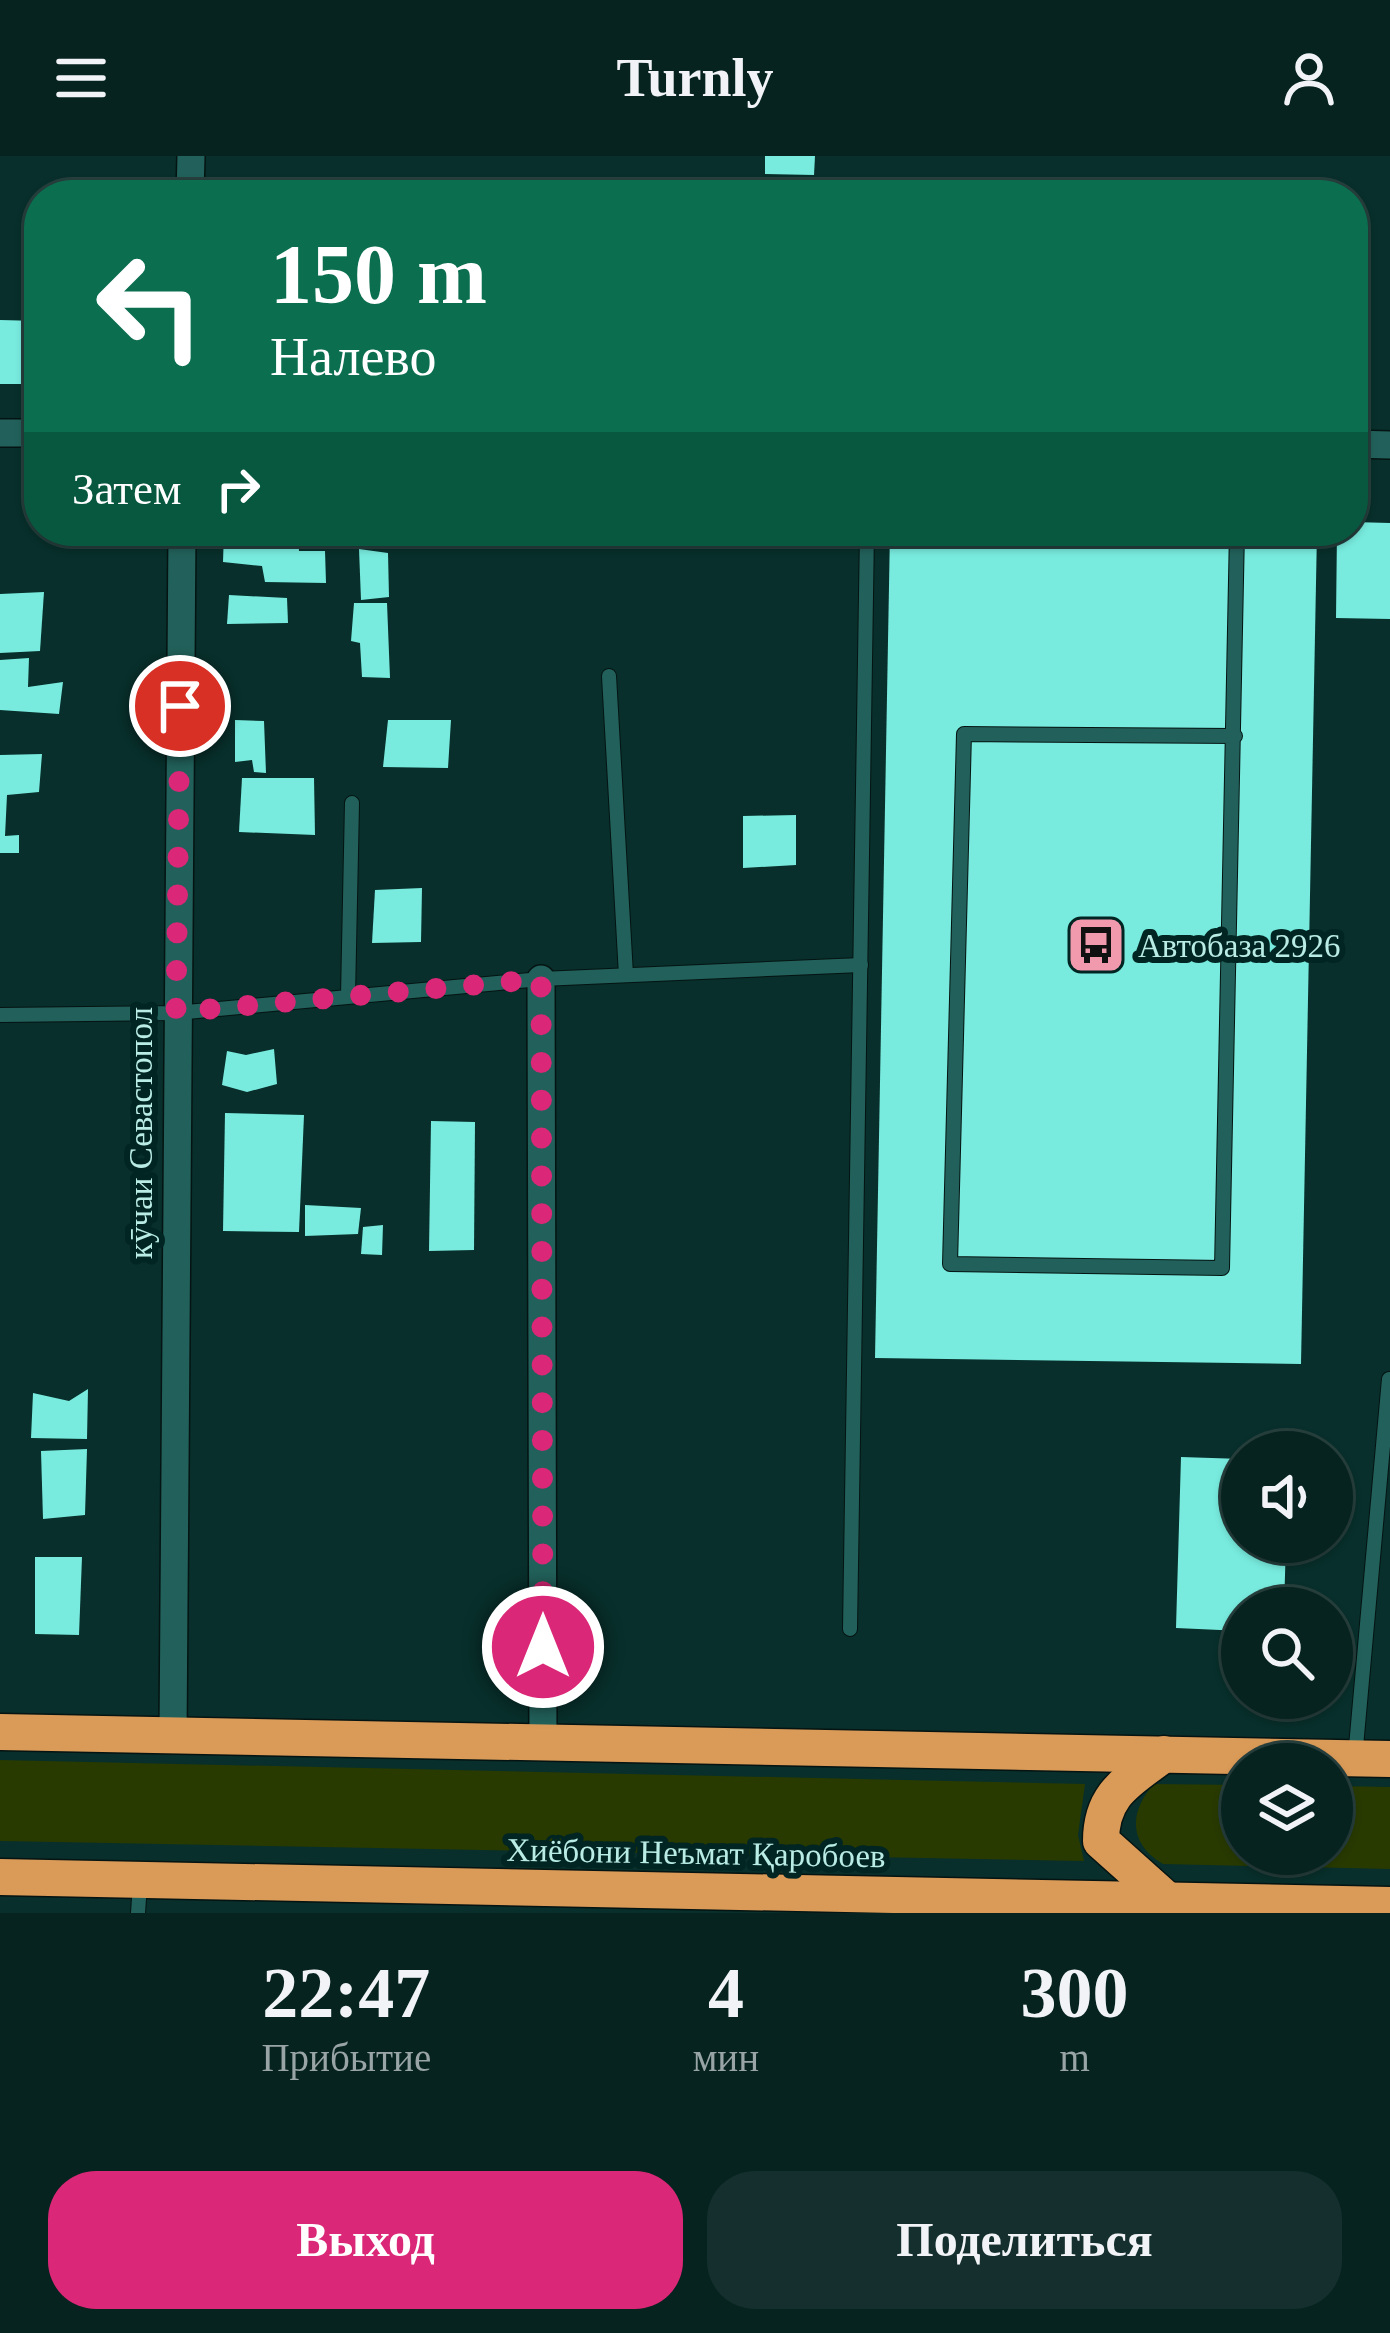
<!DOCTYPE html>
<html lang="ru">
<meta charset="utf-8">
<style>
body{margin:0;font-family:Georgia,serif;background:#142f2d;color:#f1f3f6;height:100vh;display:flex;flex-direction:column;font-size:45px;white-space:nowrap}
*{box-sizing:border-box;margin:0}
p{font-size:39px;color:#98a4a5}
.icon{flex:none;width:66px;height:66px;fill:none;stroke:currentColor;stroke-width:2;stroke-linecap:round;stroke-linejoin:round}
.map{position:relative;height:1757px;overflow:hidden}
.panel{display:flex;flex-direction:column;background:#062320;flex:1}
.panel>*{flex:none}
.hud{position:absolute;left:24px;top:24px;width:1344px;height:366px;border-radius:48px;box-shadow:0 3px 9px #0004,0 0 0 3px #27403e;background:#0b6e4f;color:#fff;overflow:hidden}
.controls{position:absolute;left:1221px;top:1275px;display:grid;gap:24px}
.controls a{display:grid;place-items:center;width:132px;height:132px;border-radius:50%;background:#062320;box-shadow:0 3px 9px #0004,0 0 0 3px #27403e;font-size:60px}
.pin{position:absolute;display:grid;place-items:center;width:102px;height:102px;color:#fff;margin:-51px;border:6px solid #fff;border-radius:50%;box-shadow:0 3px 12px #0007}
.me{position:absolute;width:132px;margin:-66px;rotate:0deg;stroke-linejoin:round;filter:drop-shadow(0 0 9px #0008)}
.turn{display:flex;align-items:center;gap:42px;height:252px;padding:0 48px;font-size:54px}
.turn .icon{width:156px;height:156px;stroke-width:2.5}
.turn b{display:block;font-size:84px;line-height:102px}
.then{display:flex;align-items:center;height:114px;padding:0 48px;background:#0003;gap:24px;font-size:45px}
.eta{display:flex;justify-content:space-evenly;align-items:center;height:204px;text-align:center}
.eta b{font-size:72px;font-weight:700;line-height:84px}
.cta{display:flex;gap:24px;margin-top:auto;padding:24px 48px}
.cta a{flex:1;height:138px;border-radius:48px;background:#db2777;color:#fff;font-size:48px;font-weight:700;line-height:138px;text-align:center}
.cta a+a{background:#142f2d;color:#f1f3f6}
header{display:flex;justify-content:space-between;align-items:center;height:156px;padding:0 48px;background:#062320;font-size:54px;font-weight:700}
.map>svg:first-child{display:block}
.green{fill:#283a00}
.building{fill:#78ebde}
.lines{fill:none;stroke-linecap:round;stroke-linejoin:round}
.lane-casing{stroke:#051412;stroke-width:16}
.street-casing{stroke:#051412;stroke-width:30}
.highway-casing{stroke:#051412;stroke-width:39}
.lane{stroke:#22615b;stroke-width:14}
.street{stroke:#22615b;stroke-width:27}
.highway{stroke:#db9b58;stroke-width:36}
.route{stroke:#db2777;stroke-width:21;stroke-dasharray:0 37.8}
.labels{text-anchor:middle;stroke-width:12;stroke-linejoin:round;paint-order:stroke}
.poi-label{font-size:33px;fill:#b9ece5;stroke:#002522;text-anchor:start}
.street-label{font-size:33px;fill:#b9ece5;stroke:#002522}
</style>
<header><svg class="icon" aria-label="menu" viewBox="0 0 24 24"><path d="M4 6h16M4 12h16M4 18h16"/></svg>Turnly<svg class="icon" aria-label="person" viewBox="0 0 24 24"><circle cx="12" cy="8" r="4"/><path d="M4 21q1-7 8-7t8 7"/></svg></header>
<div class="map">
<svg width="1390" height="1757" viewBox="0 0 1390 1757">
<rect width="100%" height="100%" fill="#082f2b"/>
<!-- green -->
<g class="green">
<path d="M0,1604L1085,1628L1078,1679L1084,1705L0,1685Z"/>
<path d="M1154,1628L1242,1629V1698H1332V1630L1390,1631V1713L1163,1708C1128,1688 1129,1655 1154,1628Z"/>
</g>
<!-- building -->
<g class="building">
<path d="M765,0H815L814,19L765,18Z"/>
<path d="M0,164L39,165V228H0Z"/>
<path d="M1353,366L1390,367V463L1336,462L1337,375H1353Z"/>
<path d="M224,375H298L299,395H325L326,427L265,426L262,410L223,406Z"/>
<path d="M355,375H389L386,387L354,390Z"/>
<path d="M890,375H1317L1301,1208L875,1202Z"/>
<path d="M359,393L388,397L389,441L361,444Z"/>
<path d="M44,436L40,495L0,497V438Z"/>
<path d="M229,439L287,442L288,467L227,468Z"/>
<path d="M354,447H387L390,522L362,521L360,487L351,485Z"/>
<path d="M29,502L28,531L63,526L59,558L0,554V504Z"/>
<path d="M235,564L264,565L266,617L254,616L252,604L235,606Z"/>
<path d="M388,564H451L448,612L383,611Z"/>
<path d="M42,598L39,636L7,639L5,680L19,679V697H0V599Z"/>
<path d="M242,622H314L315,679L239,676Z"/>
<path d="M796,659V709L743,712V660Z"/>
<path d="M422,732L421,786L372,787L375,734Z"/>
<path d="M274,893L277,928L247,936L222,929L227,895L246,899Z"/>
<path d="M225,957L304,959L299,1076L223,1075Z"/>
<path d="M431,965L475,966L474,1094L429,1095Z"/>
<path d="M305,1049L361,1052L358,1078L305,1080Z"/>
<path d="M383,1069L382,1099L361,1098L363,1071Z"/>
<path d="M88,1233L87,1283L31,1282L33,1237L69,1245Z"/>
<path d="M87,1293L85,1359L43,1363L41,1295Z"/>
<path d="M1181,1301L1242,1303V1386H1286L1284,1452H1242V1475L1176,1472Z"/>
<path d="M35,1401H82L79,1479L35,1478Z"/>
</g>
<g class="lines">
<!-- lane casing -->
<g class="lane-casing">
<g id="lane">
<path d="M609,520L626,819"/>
<path d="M1235,580L964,578L950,1108L1222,1112L1237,375"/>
<path d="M348,840L352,647"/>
<path d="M0,859L176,857L541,823L861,809"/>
<path d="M850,1473L867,375"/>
<path d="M1355,1602L1389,1223"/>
<path d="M138,1757L140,1728"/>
</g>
</g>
<!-- street casing -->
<g class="street-casing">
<g id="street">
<path d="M190,39L191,0"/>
<path d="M0,277H39"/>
<path d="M1353,288L1390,289"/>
<path d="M541,823L543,1587"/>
<path d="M173,1580L182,375"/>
</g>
</g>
<!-- highway casing -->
<g class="highway-casing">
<g id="highway">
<path d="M0,1576L1390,1603"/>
<path d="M1164,1598C1129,1625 1101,1637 1101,1685L1168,1745"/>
<path d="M0,1721L1390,1749"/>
</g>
</g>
<!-- lane -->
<use href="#lane" class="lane"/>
<!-- street -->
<use href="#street" class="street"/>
<!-- highway -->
<use href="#highway" class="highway"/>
</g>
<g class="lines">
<!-- route -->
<path class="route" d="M180,550L176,856L541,823L543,1491"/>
</g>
<!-- icons -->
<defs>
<g id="bus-square" transform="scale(3)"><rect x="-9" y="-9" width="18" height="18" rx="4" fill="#f29aad" stroke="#002522"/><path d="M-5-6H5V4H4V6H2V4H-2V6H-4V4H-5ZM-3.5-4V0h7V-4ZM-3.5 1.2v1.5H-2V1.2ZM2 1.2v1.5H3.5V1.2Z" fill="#111"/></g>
</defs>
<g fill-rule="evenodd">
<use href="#bus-square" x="1096" y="789"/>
</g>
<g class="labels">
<!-- poi labels -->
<g class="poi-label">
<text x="1138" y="801">Автобаза 2926</text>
</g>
<!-- street labels -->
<g class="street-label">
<text transform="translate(140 977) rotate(-90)" y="12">кӯчаи Севастопол</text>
<text transform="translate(696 1696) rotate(1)" y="12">Хиёбони Неъмат Қаробоев</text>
</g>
</g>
</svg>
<div class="controls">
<a><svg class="icon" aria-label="sound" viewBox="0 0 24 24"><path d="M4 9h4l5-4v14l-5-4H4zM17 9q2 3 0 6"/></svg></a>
<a><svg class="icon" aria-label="search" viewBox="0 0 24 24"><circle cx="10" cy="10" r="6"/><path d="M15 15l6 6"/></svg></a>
<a><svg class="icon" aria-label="layers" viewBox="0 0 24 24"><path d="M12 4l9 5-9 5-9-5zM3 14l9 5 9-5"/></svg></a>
</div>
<div class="pin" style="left:180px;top:550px;background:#d93025"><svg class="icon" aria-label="arrive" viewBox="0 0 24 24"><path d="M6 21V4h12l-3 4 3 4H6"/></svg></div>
<svg class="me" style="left:543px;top:1491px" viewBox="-20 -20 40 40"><circle r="17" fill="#db2777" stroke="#fff" stroke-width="3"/><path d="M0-11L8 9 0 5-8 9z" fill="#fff"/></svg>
<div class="hud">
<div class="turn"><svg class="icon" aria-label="left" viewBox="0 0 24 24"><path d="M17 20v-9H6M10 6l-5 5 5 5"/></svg><div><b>150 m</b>Налево</div></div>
<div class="then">Затем<svg class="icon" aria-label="right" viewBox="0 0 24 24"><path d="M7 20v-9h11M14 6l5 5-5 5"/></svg></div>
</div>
</div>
<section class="panel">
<div class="eta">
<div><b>22:47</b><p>Прибытие</p></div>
<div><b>4</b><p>мин</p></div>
<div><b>300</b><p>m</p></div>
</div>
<div class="cta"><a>Выход</a><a>Поделиться</a></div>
</section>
